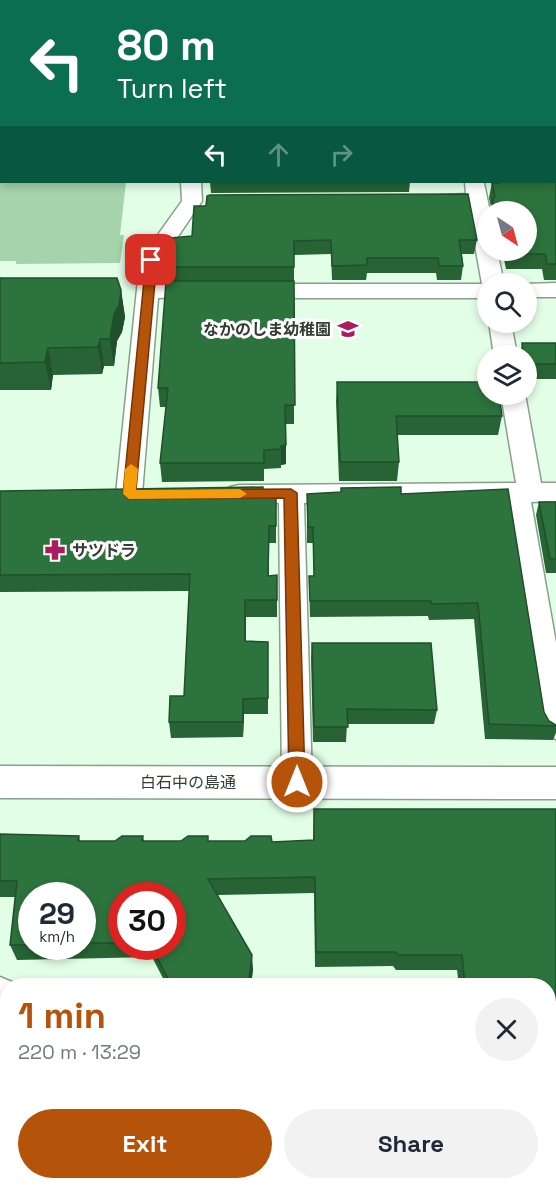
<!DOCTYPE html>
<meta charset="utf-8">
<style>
body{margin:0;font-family:"Space Grotesk","Noto Sans JP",sans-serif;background:#f2f2f3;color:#1f2937;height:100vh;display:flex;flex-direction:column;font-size:22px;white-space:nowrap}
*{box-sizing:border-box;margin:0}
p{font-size:20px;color:#747a83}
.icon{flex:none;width:33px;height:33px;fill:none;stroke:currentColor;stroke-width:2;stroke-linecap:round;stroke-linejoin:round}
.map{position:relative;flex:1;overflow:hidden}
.details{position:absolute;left:0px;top:978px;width:556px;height:212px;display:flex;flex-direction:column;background:#fff;border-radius:24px 24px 0 0;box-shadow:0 3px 9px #0003}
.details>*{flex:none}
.hud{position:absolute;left:0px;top:0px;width:556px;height:183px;box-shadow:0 3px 9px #0003;background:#0b6e4f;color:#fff;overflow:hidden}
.needle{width:39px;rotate:144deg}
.tools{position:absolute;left:477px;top:201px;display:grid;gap:12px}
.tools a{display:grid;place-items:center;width:60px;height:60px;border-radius:50%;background:#fff;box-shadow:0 3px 9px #0003;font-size:30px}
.speed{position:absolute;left:18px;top:882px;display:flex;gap:12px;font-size:30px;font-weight:700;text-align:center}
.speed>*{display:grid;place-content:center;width:78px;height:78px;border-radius:50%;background:#fff;box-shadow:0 3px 9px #0003;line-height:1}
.speed small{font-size:15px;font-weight:400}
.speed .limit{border:9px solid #d22;background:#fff;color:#111}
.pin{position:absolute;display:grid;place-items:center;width:51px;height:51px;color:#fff;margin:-26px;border-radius:12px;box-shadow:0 3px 9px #0006}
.me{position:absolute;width:66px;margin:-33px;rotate:0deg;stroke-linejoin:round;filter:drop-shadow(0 0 4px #0008)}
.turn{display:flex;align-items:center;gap:21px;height:126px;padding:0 18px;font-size:27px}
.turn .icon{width:78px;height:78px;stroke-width:2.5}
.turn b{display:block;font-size:42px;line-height:51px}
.lanes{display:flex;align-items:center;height:57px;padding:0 18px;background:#0003;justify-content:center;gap:30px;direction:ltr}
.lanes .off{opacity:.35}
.round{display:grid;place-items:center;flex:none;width:63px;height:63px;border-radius:32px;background:#f2f2f3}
.headline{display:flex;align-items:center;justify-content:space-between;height:102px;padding:0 18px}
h1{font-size:36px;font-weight:600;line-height:45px;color:#b45309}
.button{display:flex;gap:12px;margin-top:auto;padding:12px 18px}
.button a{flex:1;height:69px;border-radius:36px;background:#b45309;color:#fff;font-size:24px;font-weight:600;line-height:69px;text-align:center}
.button a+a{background:#f2f2f3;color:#1f2937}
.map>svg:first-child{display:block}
.green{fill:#a5d3ac}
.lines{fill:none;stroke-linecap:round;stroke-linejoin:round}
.minor-casing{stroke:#87a08a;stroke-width:3}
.tertiary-casing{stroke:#87a08a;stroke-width:3}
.path{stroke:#a6bca9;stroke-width:4.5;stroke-dasharray:4 5;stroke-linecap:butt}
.minor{fill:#fff;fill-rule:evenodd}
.tertiary{fill:#fff;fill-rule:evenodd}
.wall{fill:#276334;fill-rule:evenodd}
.shaded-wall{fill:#20502b}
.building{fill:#2d733d;stroke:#20502b;stroke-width:1.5}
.route{fill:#b45309;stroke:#753606;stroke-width:1.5}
.slow{fill:#f59e0b}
.labels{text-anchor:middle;stroke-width:6;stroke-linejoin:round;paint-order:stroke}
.poi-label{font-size:16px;font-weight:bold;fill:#333d34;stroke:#fff;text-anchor:end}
.street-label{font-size:16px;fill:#333d34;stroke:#fff}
</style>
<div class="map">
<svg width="556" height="1189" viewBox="0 0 556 1189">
<rect width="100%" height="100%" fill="#e3fee7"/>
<!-- green -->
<g class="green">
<path d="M0,118L2,182H126L120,235H124L120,263L16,264V261H0Z"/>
<path d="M0,1041L7,1055L8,1182H25L18,1189H0Z"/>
</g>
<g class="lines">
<!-- minor casing -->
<g class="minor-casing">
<g id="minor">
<path d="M72,0H89L90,2H73Z"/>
<path d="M147,0H163L164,2H147Z"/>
<rect x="555" y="14" width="1" height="10"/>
<path d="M181,182H201L202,201L162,260L160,284L210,286L213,291L210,296L158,298L142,494L138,501L129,503L120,501L116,494L140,260L182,201Z"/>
<path d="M465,182L484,183L490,212H488V250H497L504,284H488V298H258L250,296L247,291L250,286L258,284H482L468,206L426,204L423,200L426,196L466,194Z"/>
<path d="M556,283V297H526V284H525Z"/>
<path d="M489,322H511L517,356H494Z"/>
<path d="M501,394H525L541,483H556V501L531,502L556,643V739L546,735L541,726L506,502L304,503L312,782L308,791L297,795L286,791L282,782L279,503H239L230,501L226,494L230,487L239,485L516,483Z"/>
<path d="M0,977L12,982L14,986H8V1024L0,1021Z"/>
<path d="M91,1182H130L133,1189H94Z"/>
</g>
</g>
<!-- tertiary casing -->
<g class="tertiary-casing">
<g id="tertiary">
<rect x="555" y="73" width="1" height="14"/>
<path d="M0,766L556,767V799L0,798Z"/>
</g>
</g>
<!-- path -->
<path class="path" d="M0,1075L8,1071"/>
<!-- minor -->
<use href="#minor" class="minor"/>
<!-- tertiary -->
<use href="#tertiary" class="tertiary"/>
</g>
<!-- wall -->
<g class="wall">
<path d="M0,0H23L22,2H2V111H0Z"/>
<path d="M555,122H556V280H544L542,269H506L503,254H500L499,250H526V212H491V207L489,198L492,182H555Z"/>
<path d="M210,182H410L409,192L211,193Z"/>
<path d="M171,238L477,240L474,254H462L463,266L461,280H437L436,273H367L366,280H332L331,254L294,255V424H286V464L281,465V468L264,469V481L162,482L160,463L166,407H160L158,388L170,281L168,267Z"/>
<path d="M0,278L121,290L125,317L122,332L117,341L114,366H104L102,374L53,375L51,390H0Z"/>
<path d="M522,343H556V379H526V356H520Z"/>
<path d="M337,382L502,416L498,435H397L399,462L397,481H339L336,402Z"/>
<path d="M508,489L544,712L549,721L556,725V733L553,740L485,739L474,619L429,620L428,616L310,617L309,576H314L313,543H307V494H401Z"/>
<path d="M0,491L276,493V543H269V576L277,575V617H246V641L268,642V714H244L243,737L171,738L169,722L184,696L189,591L0,592Z"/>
<path d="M539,502H556V573H546L536,515Z"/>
<path d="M312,643L437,710L434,724H347L346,742H313L311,658Z"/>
<path d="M314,809H556V1189H478L477,1182H549V986H459L457,970H396L393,966L315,967L314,893L217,895L253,969L251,986H167L152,957L17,960L10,945L15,897H0V834L79,836L80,841H115L143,836L144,841H181L208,836V841L272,842L313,840ZM32,896H82V946H32ZM122,896L172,946H122Z"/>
</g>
<!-- shaded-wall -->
<g class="shaded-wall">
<path d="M13,0H23L22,2H12Z"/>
<path d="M203,0H225L222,2H203Z"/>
<path d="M468,0H485V2H465Z"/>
<path d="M491,0H516L512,2H491Z"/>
<path d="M121,290L125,317L122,332L117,341L114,366L110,339L114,314Z"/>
<path d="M100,339L104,366L102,374L98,347Z"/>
<path d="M48,348L53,375L51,390L45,362Z"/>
<path d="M286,445V464L281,465V446Z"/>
<path d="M243,699L244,714L243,737Z"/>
<path d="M252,955L253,969L251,986H248Z"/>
</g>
<!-- building -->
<g class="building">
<path d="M0,0H13L12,2H2V89H0Z"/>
<path d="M269,0H468L465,2H266Z"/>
<path d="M555,138H556V264H547L545,254H508V250H526V212H493V199L495,196L492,183H499V182H555Z"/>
<path d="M468,194L477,240H459L463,266H439L438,258H367V265L332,266L331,240L294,241V267H168L171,238L192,236L194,206H206L207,196L210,195Z"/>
<path d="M0,278H117L121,290L119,305L114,314L110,339H100L98,347L48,348L45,362L0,363Z"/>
<path d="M166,281H294L295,405H285L286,445L281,446V449L264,450V463H160L168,388H158Z"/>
<path d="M522,343H556V364H526V356H524Z"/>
<path d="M337,382H488V394H499L502,416H396L399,462H340Z"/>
<path d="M263,487V493H276V526H269L268,576L277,575V600H245V641L268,642V698L243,699V722H169L170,696H184L190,574L0,575V491Z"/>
<path d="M401,487V494L508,489L544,712L549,721L556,725V726L489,724L478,603L431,604V601H310L309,576H314L313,527H308L307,494L341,492V488Z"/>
<path d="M539,502H556V559H550Z"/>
<path d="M312,643H431L437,710L347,709L348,727H314Z"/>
<path d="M314,809H556V1179H549V986H465L462,955H399L396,952H316L315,877L208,879L252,955L248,986H172L151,946H172V896H122V943H82V896H32V945H10L17,881H0V834L79,836L78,841H115L122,836H143L142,841H181L188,836H208V841H245L251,836H271L272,842L314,840Z"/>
</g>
<!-- route -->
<path class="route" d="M151,257L157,260L136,490L291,489L297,493L305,782L303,787L297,789L292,787L289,782L284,498L129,499L123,494L146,260Z"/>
<!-- slow -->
<path class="slow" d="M131,464L138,469L136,490L240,489L247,494L240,498L129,499L123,494L125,469Z"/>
<!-- icons -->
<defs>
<g id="school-bare" transform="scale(1.62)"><path d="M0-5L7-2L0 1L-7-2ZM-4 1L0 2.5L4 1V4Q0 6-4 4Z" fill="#a91d5f" stroke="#fff" stroke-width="2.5" paint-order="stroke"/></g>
<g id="pharmacy-bare" transform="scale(1.62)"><path d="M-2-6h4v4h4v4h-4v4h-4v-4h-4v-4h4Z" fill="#a91d5f" stroke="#fff" stroke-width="2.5" paint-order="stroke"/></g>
</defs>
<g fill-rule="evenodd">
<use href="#school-bare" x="348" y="329"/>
<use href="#pharmacy-bare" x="55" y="550"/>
</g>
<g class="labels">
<!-- poi labels -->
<g class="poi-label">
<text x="331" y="335">なかのしま幼稚園</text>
<text x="72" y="556" text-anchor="start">サツドラ</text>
</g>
<!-- street labels -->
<g class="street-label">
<text x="188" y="788">白石中の島通</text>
</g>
</g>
</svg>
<div class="tools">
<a><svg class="needle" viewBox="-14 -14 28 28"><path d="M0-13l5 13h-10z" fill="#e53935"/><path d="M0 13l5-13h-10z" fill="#747a83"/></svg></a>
<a><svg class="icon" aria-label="search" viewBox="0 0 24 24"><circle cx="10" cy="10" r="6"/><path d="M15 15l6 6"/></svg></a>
<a><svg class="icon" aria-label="layers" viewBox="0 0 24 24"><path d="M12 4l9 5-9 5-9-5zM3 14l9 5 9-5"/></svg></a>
</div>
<div class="speed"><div>29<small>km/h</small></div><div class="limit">30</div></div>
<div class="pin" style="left:151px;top:260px;background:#d93025"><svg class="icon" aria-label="arrive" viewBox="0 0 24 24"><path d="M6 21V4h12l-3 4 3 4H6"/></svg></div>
<svg class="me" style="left:297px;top:782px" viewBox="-20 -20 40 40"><circle r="17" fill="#b45309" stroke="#fff" stroke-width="3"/><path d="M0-11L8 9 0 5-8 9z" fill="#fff"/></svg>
<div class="hud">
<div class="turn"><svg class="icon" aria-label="left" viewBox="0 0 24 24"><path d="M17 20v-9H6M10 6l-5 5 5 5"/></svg><div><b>80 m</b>Turn left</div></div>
<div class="lanes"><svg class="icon" aria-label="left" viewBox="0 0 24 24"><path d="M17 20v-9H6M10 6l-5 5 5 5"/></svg><svg class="icon off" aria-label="ahead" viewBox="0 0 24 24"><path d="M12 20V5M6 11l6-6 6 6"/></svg><svg class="icon off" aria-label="right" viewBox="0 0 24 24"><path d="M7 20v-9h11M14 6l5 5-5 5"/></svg></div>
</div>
<section class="details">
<div class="headline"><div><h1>1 min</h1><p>220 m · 13:29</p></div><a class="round"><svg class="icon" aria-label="close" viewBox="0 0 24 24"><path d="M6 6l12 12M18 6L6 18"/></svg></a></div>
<div class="button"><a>Exit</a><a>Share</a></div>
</section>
</div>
